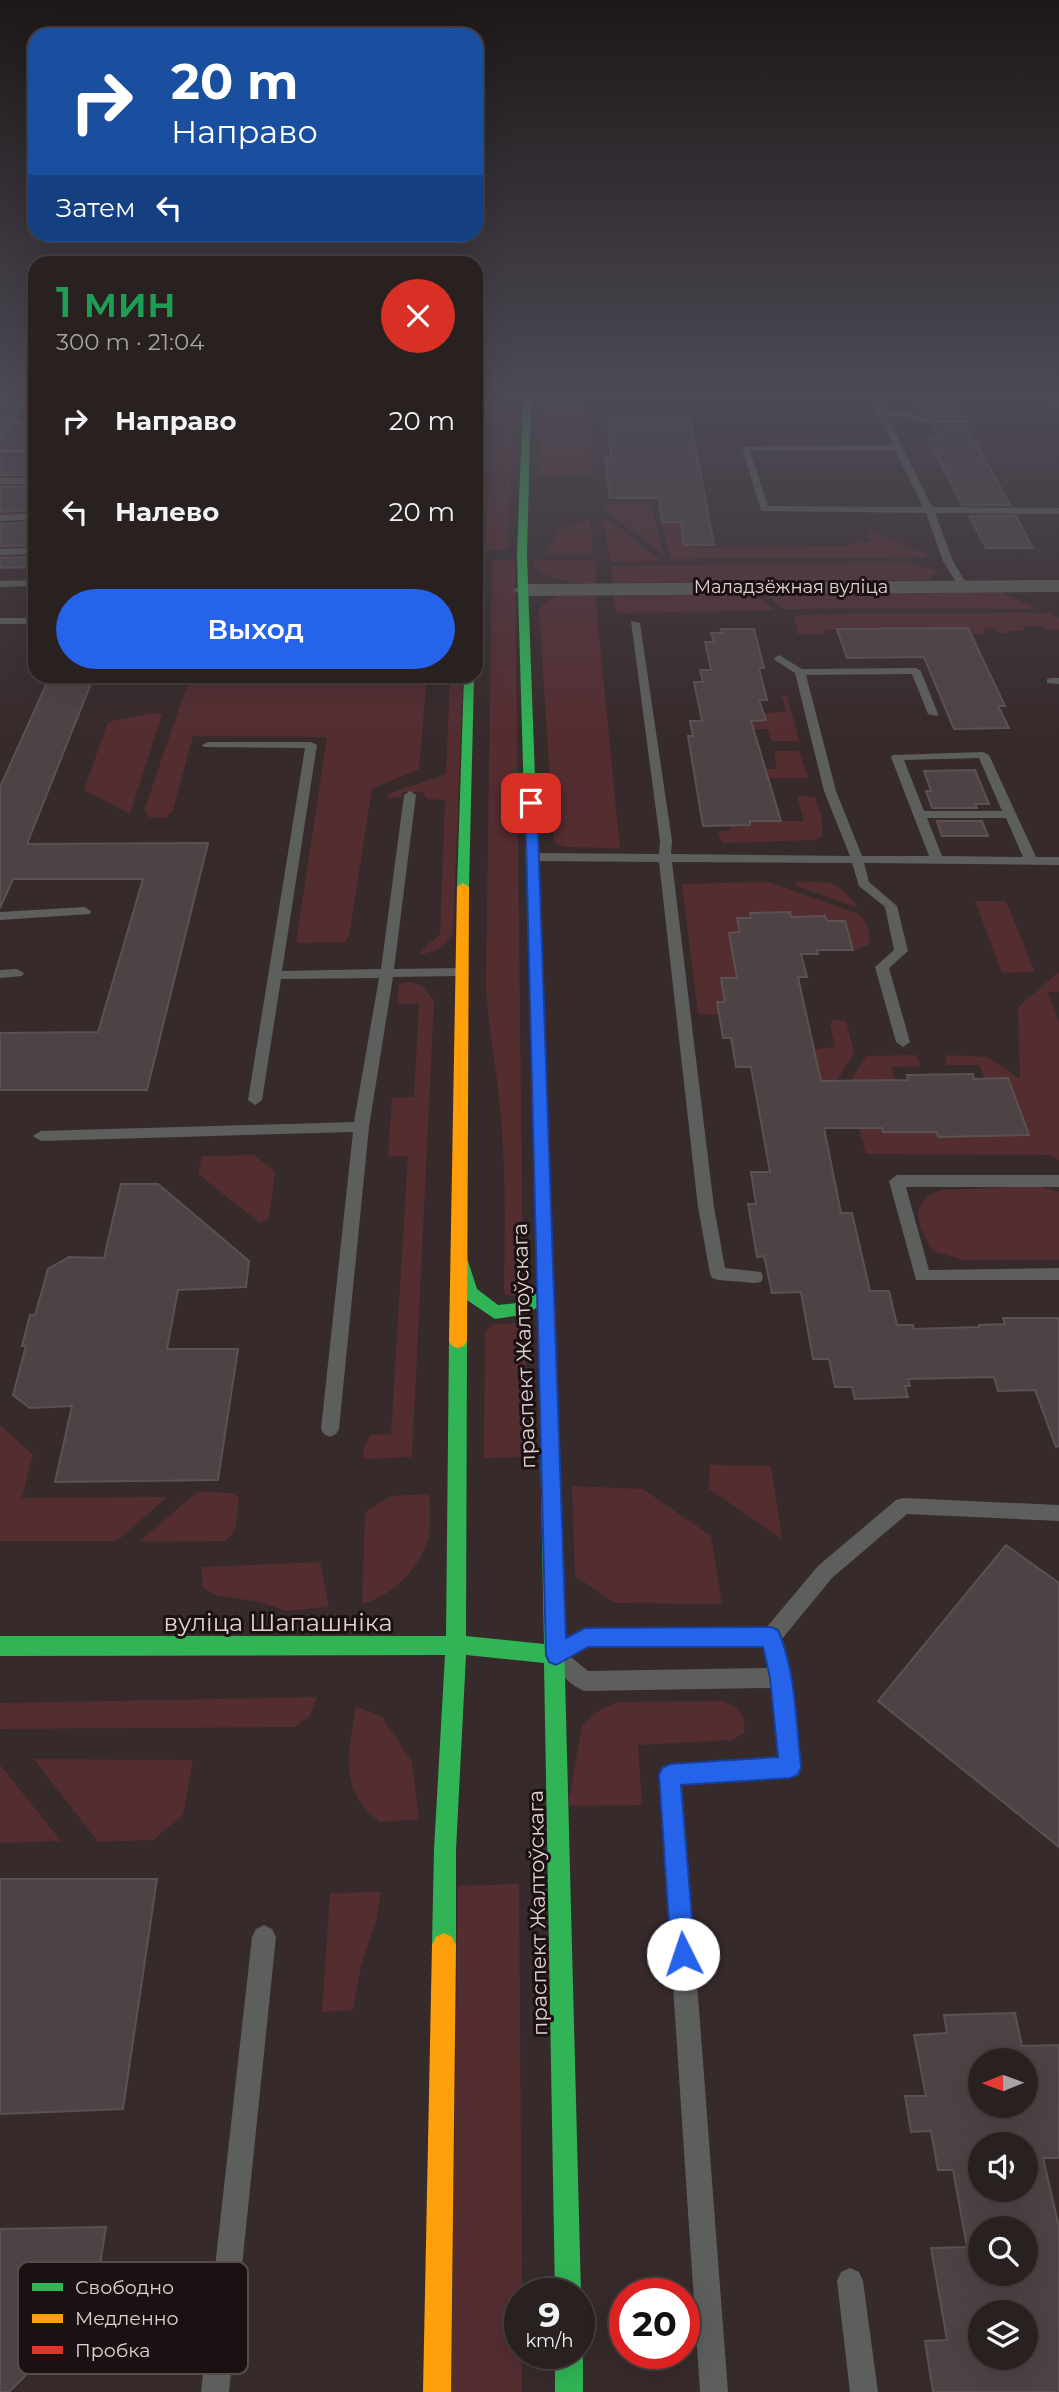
<!DOCTYPE html>
<html lang="ru">
<meta charset="utf-8">
<style>
body{margin:0;font-family:Montserrat,sans-serif;background:#312829;color:#f1f3f6;height:100vh;display:flex;flex-direction:column;font-size:26px;white-space:nowrap}
*{box-sizing:border-box;margin:0}
p{font-size:23px;color:#a5a3a5}
.icon{flex:none;width:38px;height:38px;fill:none;stroke:currentColor;stroke-width:2;stroke-linecap:round;stroke-linejoin:round}
.map{position:relative;flex:1;overflow:hidden}
.sheet{position:absolute;left:28px;top:256px;width:455px;height:427px;display:flex;flex-direction:column;background:#292020;border-radius:21px;box-shadow:0 7px 28px #0002,0 0 0 2px #453e3e}
.sheet>*{flex:none}
.hud{position:absolute;left:28px;top:28px;width:455px;height:214px;border-radius:21px;box-shadow:0 7px 28px #0002,0 0 0 2px #453e3e;background:#1a4fa0;color:#fff;overflow:hidden}
.needle{width:46px;rotate:269deg}
.fabs{position:absolute;left:968px;top:2048px;display:grid;gap:14px}
.fabs a{display:grid;place-items:center;width:70px;height:70px;border-radius:50%;background:#292020;box-shadow:0 7px 28px #0002,0 0 0 2px #453e3e;font-size:35px}
.speed{position:absolute;left:504px;top:2278px;display:flex;gap:14px;font-size:35px;font-weight:700;text-align:center}
.speed>*{display:grid;place-content:center;width:91px;height:91px;border-radius:50%;background:#292020;box-shadow:0 7px 28px #0002,0 0 0 2px #453e3e;line-height:1}
.speed small{font-size:18px;font-weight:400}
.speed .limit{border:10px solid #d22;background:#fff;color:#111}
.pin{position:absolute;display:grid;place-items:center;width:60px;height:60px;color:#fff;margin:-30px;border-radius:14px;box-shadow:0 4px 10px #0006}
.me{position:absolute;width:77px;margin:-38px;rotate:356deg;stroke-linejoin:round;filter:drop-shadow(0 0 5px #0008)}
.turn{display:flex;align-items:center;gap:24px;height:147px;padding:0 28px;font-size:32px}
.turn .icon{width:91px;height:91px;stroke-width:2.5}
.turn b{display:block;font-size:49px;line-height:60px}
.then{display:flex;align-items:center;height:66px;padding:0 28px;background:#0003;gap:14px;font-size:26px}
.round{display:grid;place-items:center;flex:none;width:74px;height:74px;border-radius:37px;background:#312829}
.overview{display:flex;align-items:center;justify-content:space-between;height:119px;padding:0 28px}
h1{font-size:42px;font-weight:600;line-height:52px;color:#1e9e55}
.action{display:flex;gap:14px;margin-top:auto;padding:14px 28px}
.action a{flex:1;height:80px;border-radius:42px;background:#2563eb;color:#fff;font-size:28px;font-weight:600;line-height:80px;text-align:center}
ul{padding:0;list-style:none}
li{display:flex;align-items:center;gap:21px;height:91px;padding:0 28px}
li div{flex:1}
li b{display:block;font-size:26px}
li em{font-style:normal}
.map>svg:first-child{display:block}
.built{fill:#472a2c}
.green{fill:#542d31}
.building{fill:#4e4344;stroke:#5c5152;stroke-width:2;fill-rule:evenodd}
.lines{fill:none;stroke-linecap:round;stroke-linejoin:round}
.lane{fill:#5d5f5c;fill-rule:evenodd}
.street{fill:#5d5f5c;fill-rule:evenodd}
.fast{fill:#30b455;fill-rule:evenodd}
.slow{fill:#ff9f0a;fill-rule:evenodd}
.jam{fill:#e5322d;fill-rule:evenodd}
.route{fill:#2563eb;stroke:#184099;stroke-width:2}
.labels{text-anchor:middle;stroke-width:6;stroke-linejoin:round;paint-order:stroke}
.far-street-label{font-size:18px;fill:#e0d0d1;stroke:#1c1112}
.street-label{font-size:21px;fill:#e0d0d1;stroke:#1c1112}
.near-street-label{font-size:24px;fill:#e0d0d1;stroke:#1c1112}
.key{fill:#1c1112;stroke:#574a4b;stroke-width:2}
.key-label{font-size:19px;fill:#e0d0d1}
</style>
<div class="map">
<svg width="1059" height="2392" viewBox="0 0 1059 2392">
<rect width="100%" height="100%" fill="#372a2b"/>
<!-- built -->
<path class="built" d="M0,397H35V567L0,568Z"/>
<!-- green -->
<g class="green">
<path d="M494,397H514L507,550H485Z"/>
<path d="M549,398H585L592,474L539,477V405Z"/>
<path d="M651,504L663,554L603,509V505Z"/>
<path d="M602,516L662,561H611Z"/>
<path d="M590,518L593,553H546L558,531Z"/>
<path d="M662,522H687L699,548L852,546L851,543L871,542L865,527L932,557L671,559Z"/>
<path d="M492,560H515L523,1292L514,1296L505,1295L504,1287C505,1224 506,1161 499,1098C495,1060 488,1024 486,986Z"/>
<path d="M533,561H595L596,583C571,584 554,581 533,566Z"/>
<path d="M909,563L937,571L930,579L917,580L613,583L611,566Z"/>
<path d="M1000,592L1037,609H784L764,593Z"/>
<path d="M753,593L775,610L625,613L615,610L614,596Z"/>
<path d="M560,595H595L620,848L564,847L554,842L539,610L545,602Z"/>
<path d="M1049,613L1059,618V630H1046L1043,626H1023L1024,631H1009L1010,633H998L995,628L983,629L985,634H934L932,628L863,630L862,627H837V630H823L824,634H798L794,617L813,614Z"/>
<path d="M190,676H427L419,769L372,789L349,936L345,942L296,943L327,737L193,736L173,810L166,818L149,817L144,811Z"/>
<path d="M450,676H463L453,933C444,949 436,952 418,954L440,934L445,800L428,799L422,792H403L402,797L387,798L388,794L446,774Z"/>
<path d="M782,695H787L799,741H771L768,729H746L744,721L765,720L763,713L786,712Z"/>
<path d="M152,713L162,714L130,814L84,790L108,722Z"/>
<path d="M774,751H799L808,778H757L756,769H777Z"/>
<path d="M797,796L815,797L822,819V836L816,840L722,843L718,831H730V826L750,825V821H804Z"/>
<path d="M769,882L858,914C867,921 872,934 868,945L853,950L845,921H827L825,916H801L792,922L790,912H774L769,918L767,912H751V918H737L740,932L729,933L731,944L756,978H721L723,989H729L731,1002L720,1015L698,1014L682,884Z"/>
<path d="M799,882C833,882 836,879 858,908L797,886L795,883Z"/>
<path d="M975,901H1006L1035,972L1002,973Z"/>
<path d="M1059,972V992H1047L1059,1022V1160L1049,1155L866,1154L857,1120H880L884,1132H901L899,1123L1028,1135L1008,1079H993L987,1083L979,1065H946V1058L948,1055L988,1057L1020,1079L1018,1007Z"/>
<path d="M408,982L421,985L434,1001L412,1457L364,1459L363,1451L370,1435L391,1434L408,1156H388L392,1098L414,1097L419,1004H397L399,984Z"/>
<path d="M833,1020L846,1021L854,1053L835,1084H814L808,1050L835,1047L830,1024Z"/>
<path d="M916,1055L920,1066L892,1067L896,1084H889L887,1080L848,1084L867,1056Z"/>
<path d="M254,1155L275,1172L269,1218L260,1223L198,1174L202,1156Z"/>
<path d="M1039,1186L1059,1192V1260H964L933,1251C918,1226 906,1203 941,1190Z"/>
<path d="M517,1323L525,1331L528,1457L484,1458L485,1332L493,1324Z"/>
<path d="M0,1425L33,1455L22,1498L167,1497L117,1541H0Z"/>
<path d="M710,1465L771,1466L782,1539L709,1489Z"/>
<path d="M572,1486L643,1489L711,1536L722,1604L615,1603L575,1576Z"/>
<path d="M197,1492L233,1493L239,1498L236,1525L232,1535L225,1541L139,1542Z"/>
<path d="M430,1494C429,1509 432,1530 427,1543C417,1571 390,1597 362,1604L365,1512L390,1496Z"/>
<path d="M320,1562L329,1607L287,1611L259,1602L216,1595L203,1588L201,1567Z"/>
<path d="M317,1697L310,1716L295,1727L0,1729V1703Z"/>
<path d="M723,1701C739,1707 747,1716 744,1733L732,1740L638,1745L642,1805L568,1806L582,1725L595,1713L617,1702Z"/>
<path d="M356,1706L382,1717L412,1762L419,1819L380,1822C337,1790 349,1752 356,1706Z"/>
<path d="M34,1759L193,1760L183,1815L153,1840L98,1842Z"/>
<path d="M0,1765L61,1841L0,1843Z"/>
<path d="M519,1884L522,2294H520V2354H522V2392H451L458,1886Z"/>
<path d="M381,1892L376,1921L361,1965L353,2010L322,2012L330,1893Z"/>
</g>
<!-- building -->
<g class="building">
<path d="M0,397H19L0,428Z"/>
<path d="M916,397H952L962,417H927Z"/>
<path d="M607,418H690L714,545H684L681,522H662L659,498H610L605,458H611Z"/>
<path d="M967,426L1010,505H962L927,438H939L932,427Z"/>
<path d="M35,428V446H0L13,429Z"/>
<rect x="0" y="456" width="35" height="19"/>
<path d="M0,487H35V510L0,512Z"/>
<path d="M969,516H1016L1033,548H986Z"/>
<path d="M35,522V545L0,546V524Z"/>
<path d="M35,557V567L0,568V558Z"/>
<path d="M968,628L1005,706H998L1009,728L954,729L924,657L847,658L837,629Z"/>
<path d="M721,629H754L764,668H759L767,700H759L766,720L751,721L781,821H750V825L703,826L688,736H693L690,721H702L694,682H703L700,670H711L705,642H714L711,633H723Z"/>
<path d="M50,676H94L27,844L208,843L147,1090H0V1033L98,1032L143,879H13L0,908V787Z"/>
<path d="M975,770L989,804H975L977,808H932L926,791H931L924,771Z"/>
<path d="M937,821H982L988,836H942Z"/>
<path d="M790,912L791,917L825,916L827,921H845L853,950H817L818,954H801L807,977H798L821,1081L908,1080L907,1075L973,1074L974,1079L1008,1078L1029,1135L938,1137L937,1132H883L882,1128H824L841,1213H852L870,1291H889L897,1325H913L914,1329L979,1327V1325L1005,1324L1003,1318H1059V1446L1056,1447L1035,1390L998,1391L994,1377L908,1379L910,1386H905L908,1397L855,1399L852,1387H835L829,1359H813L801,1292L772,1293L764,1256L757,1257L748,1204H756L751,1172H770L751,1067H736L731,1038H723L717,1002H725L721,978H737L729,933L740,932L737,918H751L750,913Z"/>
<path d="M121,1184H158L249,1261L246,1287L178,1290L167,1349H238L218,1480L55,1482L72,1406L30,1408L13,1395L26,1346H22L30,1315H35L48,1269L69,1257L104,1258Z"/>
<path d="M1006,1545L1059,1583V1847L878,1701Z"/>
<path d="M0,1879H157L123,2109L0,2114Z"/>
<path d="M1015,2013L1022,2046L1059,2045V2158H1043L1059,2227V2392H933L925,2341L947,2340L931,2248L967,2247L953,2170H938L931,2131L911,2132L905,2096H926L914,2035L947,2033L944,2015ZM980,2060H1026V2105H980ZM980,2144H1026V2189H980ZM980,2228H1026V2273H980ZM980,2312H1026V2357H980Z"/>
<path d="M106,2227L93,2308L9,2392H0V2229Z"/>
</g>
<g class="lines">
<!-- lane -->
<g class="lane">
<path d="M22,397H30L15,421H35V425L12,426L0,442V433Z"/>
<path d="M870,397H878L885,411L905,412L929,420L968,419L972,421L968,423L928,424L904,416H887L932,507L1059,508V514L935,513L953,561L968,586L963,589L960,588L943,561L926,513L761,511L742,447L893,445ZM895,450L923,507L768,506L750,451Z"/>
<path d="M1050,397H1058L1059,406H1056Z"/>
<rect x="0" y="449" width="35" height="4"/>
<rect x="0" y="478" width="35" height="6"/>
<path d="M35,513V519L0,521V515Z"/>
<path d="M35,548V554L0,555V549Z"/>
<path d="M35,580V586L0,587V581Z"/>
<rect x="0" y="618" width="35" height="6"/>
<path d="M631,621L640,623L672,841L671,854L850,856L824,791L795,673L775,660L774,658L779,655L802,669L916,668L921,671L938,714L937,716L928,714L912,674L806,675L836,791L862,856H929L891,757L893,755L983,752L989,755L1036,857H1059V865L864,863L869,882L897,906L908,951L889,968L910,1042L903,1047L896,1042L875,967L894,950L885,907L859,886L852,863L672,862L714,1207L725,1268L761,1272L763,1277L761,1282L755,1283L718,1280L712,1278L710,1274L698,1207L659,862L532,861L526,857L532,853L659,854L660,841ZM979,758L1002,811H924L904,760ZM927,818H1006L1023,857L942,856Z"/>
<path d="M1051,678H1059V684L1047,683V679Z"/>
<path d="M208,742H311L317,745L282,971L381,969L404,795L410,791L416,795L394,969L461,968L468,972L461,976L393,977L369,1127L339,1429L336,1434L330,1437L324,1434L321,1429L353,1132L41,1141L33,1136L41,1131L354,1122L379,978L281,979L262,1100L255,1105L248,1100L305,748L204,747L202,745Z"/>
<path d="M85,907L91,911L90,914L0,920V912Z"/>
<path d="M17,969L24,973L22,976L0,978V970Z"/>
<path d="M897,1175H1059V1187H906L929,1270L1059,1268V1280H916L889,1181Z"/>
<path d="M903,1498L1059,1505V1521L907,1514L832,1578L782,1639L790,1678L801,1767L798,1775L790,1778L682,1785L728,2392H700L659,1775L662,1767L670,1764L778,1757L771,1688L584,1691C572,1686 560,1675 555,1664L558,1657L554,1650L557,1643L585,1629L766,1628L818,1566L896,1500ZM763,1646L768,1668L588,1671L571,1657L587,1647Z"/>
<path d="M264,1925L272,1929L276,1937L229,2392H201L252,1937L256,1929Z"/>
<path d="M850,2268L859,2272L863,2281L878,2392H850L837,2281L841,2272Z"/>
</g>
<!-- street -->
<path class="street" d="M1059,580V592L523,596L513,590L523,584Z"/>
<!-- fast -->
<g class="fast">
<path d="M523,397H531L527,556L547,1111L540,1116L533,1111L517,556Z"/>
<path d="M464,676H474L469,887L463,891L457,887Z"/>
<path d="M461,1256L467,1258L477,1289L498,1305L517,1303L545,1287L551,1288L553,1293L551,1298L527,1314L495,1319L464,1298L453,1262L455,1258Z"/>
<path d="M547,1323L553,1325L556,1330L581,2294L579,2299V2294H555L544,1663L466,1655L456,1850V1945L452,1953L444,1957L436,1953L432,1945L434,1850L445,1655L0,1656V1636H446L449,1341L452,1336L458,1334L464,1336L467,1341L466,1636L544,1644L538,1330L541,1325Z"/>
<path d="M579,2346L583,2354V2392H555V2354H579Z"/>
</g>
<!-- slow -->
<g class="slow">
<path d="M463,883L469,887L467,1341L464,1346L458,1348L452,1346L449,1341L457,887Z"/>
<path d="M540,1106L547,1111L556,1330L553,1335L547,1337L541,1335L538,1330L533,1111Z"/>
<path d="M444,1933L452,1937L456,1945L451,2392H423L432,1945L436,1937Z"/>
</g>
<!-- jam -->
<path class="jam" d="M479,397H487L480,499L476,502Z"/>
</g>
<!-- sky -->
<linearGradient id="sky" x2="0" y2="1"><stop stop-color="#1e1718"/><stop offset="0.54" stop-color="#4d4a55"/><stop offset="1" stop-color="#4d4a55" stop-opacity="0"/></linearGradient>
<rect width="1059" height="732" fill="url(#sky)"/>
<!-- route -->
<path class="route" d="M531,800L537,803L566,1638L585,1628L771,1627L778,1630C796,1672 796,1723 801,1767L798,1775L790,1778L681,1785L695,1954L691,1962L683,1966L675,1962L671,1954L659,1775L662,1768L670,1764L778,1757L770,1678L763,1647H588L556,1665L549,1662L546,1655L525,803Z"/>
<g class="labels">
<!-- far-street labels -->
<g class="far-street-label">
<text x="791" y="593">Маладзёжная вуліца</text>
</g>
<!-- street labels -->
<g class="street-label">
<text transform="translate(524 1346) rotate(-92)" y="7">праспект Жалтоўскага</text>
<text transform="translate(538 1913) rotate(-91)" y="7">праспект Жалтоўскага</text>
</g>
<!-- near-street labels -->
<g class="near-street-label">
<text x="278" y="1631">вуліца Шапашніка</text>
</g>
</g>
<!-- legend -->
<rect x="18" y="2262" width="230" height="112" rx="10" class="key"/>
<rect x="32" y="2283" width="31" height="8" fill="#30b455"/>
<rect x="32" y="2314" width="31" height="9" fill="#ff9f0a"/>
<rect x="32" y="2346" width="31" height="8" fill="#e5322d"/>
<g class="key-label">
<text x="75" y="2294">Свободно</text>
<text x="75" y="2325">Медленно</text>
<text x="75" y="2357">Пробка</text>
</g>
</svg>
<div class="fabs">
<a><svg class="needle" viewBox="-14 -14 28 28"><path d="M0-13l5 13h-10z" fill="#e53935"/><path d="M0 13l5-13h-10z" fill="#a5a3a5"/></svg></a>
<a><svg class="icon" aria-label="sound" viewBox="0 0 24 24"><path d="M4 9h4l5-4v14l-5-4H4zM17 9q2 3 0 6"/></svg></a>
<a><svg class="icon" aria-label="search" viewBox="0 0 24 24"><circle cx="10" cy="10" r="6"/><path d="M15 15l6 6"/></svg></a>
<a><svg class="icon" aria-label="layers" viewBox="0 0 24 24"><path d="M12 4l9 5-9 5-9-5zM3 14l9 5 9-5"/></svg></a>
</div>
<div class="speed"><div>9<small>km/h</small></div><div class="limit">20</div></div>
<div class="pin" style="left:531px;top:803px;background:#d93025"><svg class="icon" aria-label="arrive" viewBox="0 0 24 24"><path d="M6 21V4h12l-3 4 3 4H6"/></svg></div>
<svg class="me" style="left:683px;top:1954px" viewBox="-20 -20 40 40"><circle r="19" fill="#fff"/><path d="M0-13L10 11 0 6-10 11z" fill="#2563eb"/></svg>
<div class="hud">
<div class="turn"><svg class="icon" aria-label="right" viewBox="0 0 24 24"><path d="M7 20v-9h11M14 6l5 5-5 5"/></svg><div><b>20 m</b>Направо</div></div>
<div class="then">Затем<svg class="icon" aria-label="left" viewBox="0 0 24 24"><path d="M17 20v-9H6M10 6l-5 5 5 5"/></svg></div>
</div>
<section class="sheet">
<div class="overview"><div><h1>1 мин</h1><p>300 m · 21:04</p></div><a class="round" style="background:#d93025;color:#fff"><svg class="icon" aria-label="close" viewBox="0 0 24 24"><path d="M6 6l12 12M18 6L6 18"/></svg></a></div>
<ul>
<li><svg class="icon" aria-label="right" viewBox="0 0 24 24"><path d="M7 20v-9h11M14 6l5 5-5 5"/></svg><div><b>Направо</b></div><em>20 m</em></li>
<li><svg class="icon" aria-label="left" viewBox="0 0 24 24"><path d="M17 20v-9H6M10 6l-5 5 5 5"/></svg><div><b>Налево</b></div><em>20 m</em></li>
</ul>
<div class="action"><a>Выход</a></div>
</section>
</div>
